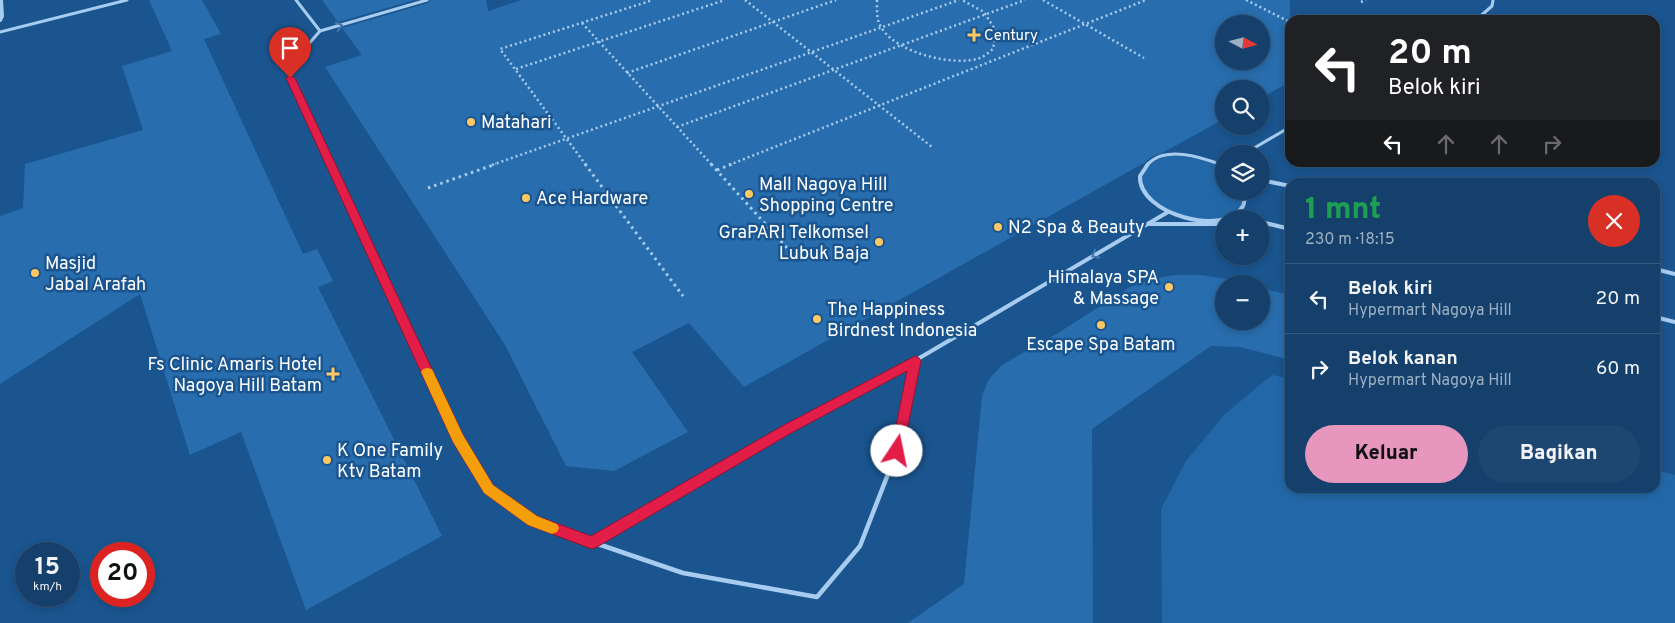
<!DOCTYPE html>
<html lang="id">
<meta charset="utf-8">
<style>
body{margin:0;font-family:Overpass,sans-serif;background:#1d4771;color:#f1f3f6;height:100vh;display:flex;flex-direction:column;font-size:19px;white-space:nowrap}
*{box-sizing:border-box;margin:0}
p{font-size:16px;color:#9dafc1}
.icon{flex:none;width:28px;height:28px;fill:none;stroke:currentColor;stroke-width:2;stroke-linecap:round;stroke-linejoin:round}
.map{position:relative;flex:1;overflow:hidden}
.side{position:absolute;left:1285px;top:178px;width:375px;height:315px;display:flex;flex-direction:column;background:#14406b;border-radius:15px;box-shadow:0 2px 8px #0003,0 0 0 1px #33597e}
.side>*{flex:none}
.top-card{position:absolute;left:1285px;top:15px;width:375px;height:152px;border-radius:15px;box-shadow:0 2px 8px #0003,0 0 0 1px #33597e;background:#202124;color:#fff;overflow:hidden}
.needle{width:32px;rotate:97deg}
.fabs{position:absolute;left:1215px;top:15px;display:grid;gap:10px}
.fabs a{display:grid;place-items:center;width:55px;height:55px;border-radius:50%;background:#14406b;box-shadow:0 2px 8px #0003,0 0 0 1px #33597e;font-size:25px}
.speed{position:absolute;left:15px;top:542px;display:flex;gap:10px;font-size:25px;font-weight:700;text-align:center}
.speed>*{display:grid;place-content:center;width:65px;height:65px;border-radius:50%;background:#14406b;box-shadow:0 2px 8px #0003,0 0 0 1px #33597e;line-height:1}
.speed small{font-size:12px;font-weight:400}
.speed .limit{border:8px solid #d22;background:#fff;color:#111}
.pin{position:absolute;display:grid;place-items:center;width:42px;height:42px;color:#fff;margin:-51px -21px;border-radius:50% 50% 50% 0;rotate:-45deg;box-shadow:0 0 5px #0007}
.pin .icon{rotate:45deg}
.me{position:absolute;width:55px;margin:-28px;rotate:11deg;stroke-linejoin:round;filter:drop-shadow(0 0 4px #0008)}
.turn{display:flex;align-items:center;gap:18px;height:105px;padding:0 20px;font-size:22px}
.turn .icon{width:65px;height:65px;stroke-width:2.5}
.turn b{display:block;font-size:35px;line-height:42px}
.lanes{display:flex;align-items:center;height:48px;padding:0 20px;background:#0003;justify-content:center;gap:25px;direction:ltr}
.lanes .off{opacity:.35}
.round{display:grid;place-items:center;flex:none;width:52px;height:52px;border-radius:26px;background:#1d4771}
.summary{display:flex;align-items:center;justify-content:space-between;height:85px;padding:0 20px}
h1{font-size:30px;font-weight:800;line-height:38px;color:#1e9e55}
.cta{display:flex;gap:10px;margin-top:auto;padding:10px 20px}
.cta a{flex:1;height:58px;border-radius:30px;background:#e797bd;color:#111;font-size:20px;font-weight:800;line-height:58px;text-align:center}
.cta a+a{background:#1d4771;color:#f1f3f6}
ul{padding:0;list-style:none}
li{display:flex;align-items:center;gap:15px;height:70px;padding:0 20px;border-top:1px solid #33597e}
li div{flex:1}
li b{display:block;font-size:19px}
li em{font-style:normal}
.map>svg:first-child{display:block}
.green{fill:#2268a8}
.building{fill:#286dad;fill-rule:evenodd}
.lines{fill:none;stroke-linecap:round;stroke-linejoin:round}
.path-far1{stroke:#a7ccef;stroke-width:2.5;stroke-dasharray:2 3;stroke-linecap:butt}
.path{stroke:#a7ccef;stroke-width:3;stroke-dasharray:2.5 4;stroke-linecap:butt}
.service-far2{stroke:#a7ccef;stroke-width:3}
.service-far1{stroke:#a7ccef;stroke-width:4}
.service{stroke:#a7ccef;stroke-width:4.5}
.minor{stroke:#a7ccef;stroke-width:4}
.oneway{stroke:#4479ac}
.route{fill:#e11d48;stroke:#92132f}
.slow{fill:#f59e0b}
.poi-dot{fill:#ffc865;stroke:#1a558f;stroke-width:2}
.labels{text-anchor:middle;stroke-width:5;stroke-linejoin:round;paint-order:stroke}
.far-poi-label{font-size:15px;fill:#fff;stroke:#1a558f;text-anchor:start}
.poi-label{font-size:18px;fill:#fff;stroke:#1a558f;text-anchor:start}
</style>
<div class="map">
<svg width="1675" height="623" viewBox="0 0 1675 623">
<rect width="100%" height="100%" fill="#1a558f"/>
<!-- green -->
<g class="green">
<path d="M1176,155L1207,160L1224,167V191H1244L1242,207C1217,229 1169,221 1147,196C1144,192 1142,183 1140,178C1152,161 1156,158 1176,155Z"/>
<path d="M1272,375L1290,379V488H1655V470L1675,475V623H1162L1161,509L1186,461L1225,414Z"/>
</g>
<!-- building -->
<g class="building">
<path d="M149,0H202L221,34L204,39L303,254L317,249L333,281L318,287L442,536L306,610L241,432L190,455L140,294L0,384V216L23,208L25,164L143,130L122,66L172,51Z"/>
<path d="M322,0H415L338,22Z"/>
<path d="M430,0H486L488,11L521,0H1290V82L1261,98V89H1224V119L1164,152L1153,156L1144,163L744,387L689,323L632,352L688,432L614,471L566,466L505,345L325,67L362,55L342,28L428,3ZM1224,24H1261V61H1224Z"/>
<path d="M1175,275H1200L1227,279L1243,284H1224V321H1261V288L1290,295V360L1240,347L1211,346L1092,429L1093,623H908L964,584L982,396L989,379L1002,365L1058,333L1130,287L1152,279Z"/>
</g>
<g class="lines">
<!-- path-far1 -->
<g class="path-far1">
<path d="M745,0L932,147"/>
<path d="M877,0C877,11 876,21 883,30C899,53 954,67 980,58C985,56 989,52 993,49L996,31L984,12L962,0"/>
<path d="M1043,0L1144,58"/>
<path d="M1246,0L1290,22"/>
<path d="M1361,2L1366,0"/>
<path d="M582,23L712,165"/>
<path d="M516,69L725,0"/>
<path d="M627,73L836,0"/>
<path d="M677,127L1025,0"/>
<path d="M492,165L959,0"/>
<path d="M586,165L500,49L653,0"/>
<path d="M729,165L1146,0"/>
</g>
<!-- path -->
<g class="path">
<path d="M585,164L683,296"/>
<path d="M711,164L788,249"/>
<path d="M717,170L732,164"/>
<path d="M428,188L496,164"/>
</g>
<!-- service-far2 -->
<g class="service-far2">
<path d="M296,0L320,31"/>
<path d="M1476,20L1492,6L1493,0"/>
<path d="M0,32L127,0"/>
<path d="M1244,154L1290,127"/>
<path d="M331,165L290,78L299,55L320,31L427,0"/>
<path d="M1147,165C1165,145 1201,157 1222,165"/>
</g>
<!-- service-far1 -->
<g class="service-far1">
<path d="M330,164L426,370"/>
<path d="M1148,164L1140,176C1138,214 1225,238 1243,206C1245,202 1245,196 1245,191"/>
<path d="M1219,164L1224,166"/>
<path d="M1261,180L1290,186"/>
<path d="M1235,215L1250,219"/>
<path d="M1261,222L1290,229"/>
<path d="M1149,224H1224"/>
<path d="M1655,269L1675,274"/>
<path d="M1655,317L1675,322"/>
<path d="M899,370L1168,212"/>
<path d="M913,370L915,361"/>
</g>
<!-- service -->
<g class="service">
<path d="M426,369L458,438L489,489L533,521L592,542L788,429L901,369"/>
<path d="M592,542L683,573L817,597L860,546L897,451L913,369"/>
</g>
<!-- minor -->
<path class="minor" d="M0,20L2,16L1,0"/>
</g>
<!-- one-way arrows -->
<defs><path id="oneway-chevron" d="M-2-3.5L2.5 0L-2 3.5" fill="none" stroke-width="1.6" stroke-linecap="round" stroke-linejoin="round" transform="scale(1.25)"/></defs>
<g class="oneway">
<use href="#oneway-chevron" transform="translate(339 26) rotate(-16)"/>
<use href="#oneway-chevron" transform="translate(1095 255) rotate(150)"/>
</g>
<!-- route -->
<path class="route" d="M290,75L295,78L463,435L493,485L537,516L591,536L784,425L915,356L919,358L921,361L902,455L897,457L893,455L891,451L907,371L793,432L597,547L592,549L528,525L484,493L453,442L286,78Z"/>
<!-- slow -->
<path class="slow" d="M427,368L432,369L463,435L493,485L537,516L557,524L559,528L557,532L552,534L528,525L484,493L453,442L421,372L423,369Z"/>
<!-- markers -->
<g class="poi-dot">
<path d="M971.5 27.5h5v5h5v5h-5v5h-5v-5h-5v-5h5z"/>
<circle cx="471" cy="122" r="5"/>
<circle cx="749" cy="194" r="5"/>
<circle cx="526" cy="198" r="5"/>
<circle cx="998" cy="227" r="5"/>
<circle cx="879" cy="242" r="5"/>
<circle cx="35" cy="273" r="5"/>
<circle cx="1169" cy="287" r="5"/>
<circle cx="817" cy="319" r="5"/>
<circle cx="1101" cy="325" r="5"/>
<path d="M330.5 366.5h5v5h5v5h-5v5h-5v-5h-5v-5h5z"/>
<circle cx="327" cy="460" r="5"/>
</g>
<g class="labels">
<!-- far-poi labels -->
<g class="far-poi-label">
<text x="984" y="40">Century</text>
</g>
<!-- poi labels -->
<g class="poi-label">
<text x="481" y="128">Matahari</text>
<text x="759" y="190">Mall Nagoya Hill<tspan x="759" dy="21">Shopping Centre</tspan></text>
<text x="536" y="204">Ace Hardware</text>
<text x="1008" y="233">N2 Spa &amp; Beauty</text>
<text x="869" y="238" text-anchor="end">GraPARI Telkomsel<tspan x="869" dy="21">Lubuk Baja</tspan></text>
<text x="45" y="269">Masjid<tspan x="45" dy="21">Jabal Arafah</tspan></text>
<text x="1159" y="283" text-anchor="end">Himalaya SPA<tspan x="1159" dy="21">&amp; Massage</tspan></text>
<text x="827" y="315">The Happiness<tspan x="827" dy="21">Birdnest Indonesia</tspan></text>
<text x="1101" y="350" text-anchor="middle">Escape Spa Batam</text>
<text x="322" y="370" text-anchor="end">Fs Clinic Amaris Hotel<tspan x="322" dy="21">Nagoya Hill Batam</tspan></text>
<text x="337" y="456">K One Family<tspan x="337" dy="21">Ktv Batam</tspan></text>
</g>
</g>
</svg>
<div class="fabs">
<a><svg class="needle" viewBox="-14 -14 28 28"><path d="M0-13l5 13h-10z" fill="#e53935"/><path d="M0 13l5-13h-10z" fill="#9dafc1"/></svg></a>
<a><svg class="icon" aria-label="search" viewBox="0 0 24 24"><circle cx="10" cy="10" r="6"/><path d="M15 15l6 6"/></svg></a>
<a><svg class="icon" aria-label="layers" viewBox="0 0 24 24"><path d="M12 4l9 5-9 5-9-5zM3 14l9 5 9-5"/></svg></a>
<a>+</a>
<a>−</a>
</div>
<div class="speed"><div>15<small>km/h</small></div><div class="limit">20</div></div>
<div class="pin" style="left:290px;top:78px;background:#d93025"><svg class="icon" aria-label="arrive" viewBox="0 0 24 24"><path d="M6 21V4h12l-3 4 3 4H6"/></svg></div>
<svg class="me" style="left:897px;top:451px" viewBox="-20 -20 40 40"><circle r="19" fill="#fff"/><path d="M0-13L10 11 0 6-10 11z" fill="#e11d48"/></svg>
<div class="top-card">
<div class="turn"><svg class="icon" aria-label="left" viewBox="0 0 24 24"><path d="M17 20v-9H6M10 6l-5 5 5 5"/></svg><div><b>20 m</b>Belok kiri</div></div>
<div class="lanes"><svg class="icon" aria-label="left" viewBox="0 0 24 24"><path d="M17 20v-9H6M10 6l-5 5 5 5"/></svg><svg class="icon off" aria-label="ahead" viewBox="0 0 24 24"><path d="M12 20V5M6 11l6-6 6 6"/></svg><svg class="icon off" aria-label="ahead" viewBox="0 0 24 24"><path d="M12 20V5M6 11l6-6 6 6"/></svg><svg class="icon off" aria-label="right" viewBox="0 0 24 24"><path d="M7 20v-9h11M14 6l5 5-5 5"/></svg></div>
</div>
<section class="side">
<div class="summary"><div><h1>1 mnt</h1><p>230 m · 18:15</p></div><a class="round" style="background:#d93025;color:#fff"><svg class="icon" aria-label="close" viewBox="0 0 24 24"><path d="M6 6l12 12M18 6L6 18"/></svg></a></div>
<ul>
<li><svg class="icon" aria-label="left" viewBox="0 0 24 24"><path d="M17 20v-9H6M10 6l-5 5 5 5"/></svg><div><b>Belok kiri</b><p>Hypermart Nagoya Hill</p></div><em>20 m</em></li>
<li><svg class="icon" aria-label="right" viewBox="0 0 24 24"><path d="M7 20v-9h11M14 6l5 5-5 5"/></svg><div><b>Belok kanan</b><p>Hypermart Nagoya Hill</p></div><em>60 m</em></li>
</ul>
<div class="cta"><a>Keluar</a><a>Bagikan</a></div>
</section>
</div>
